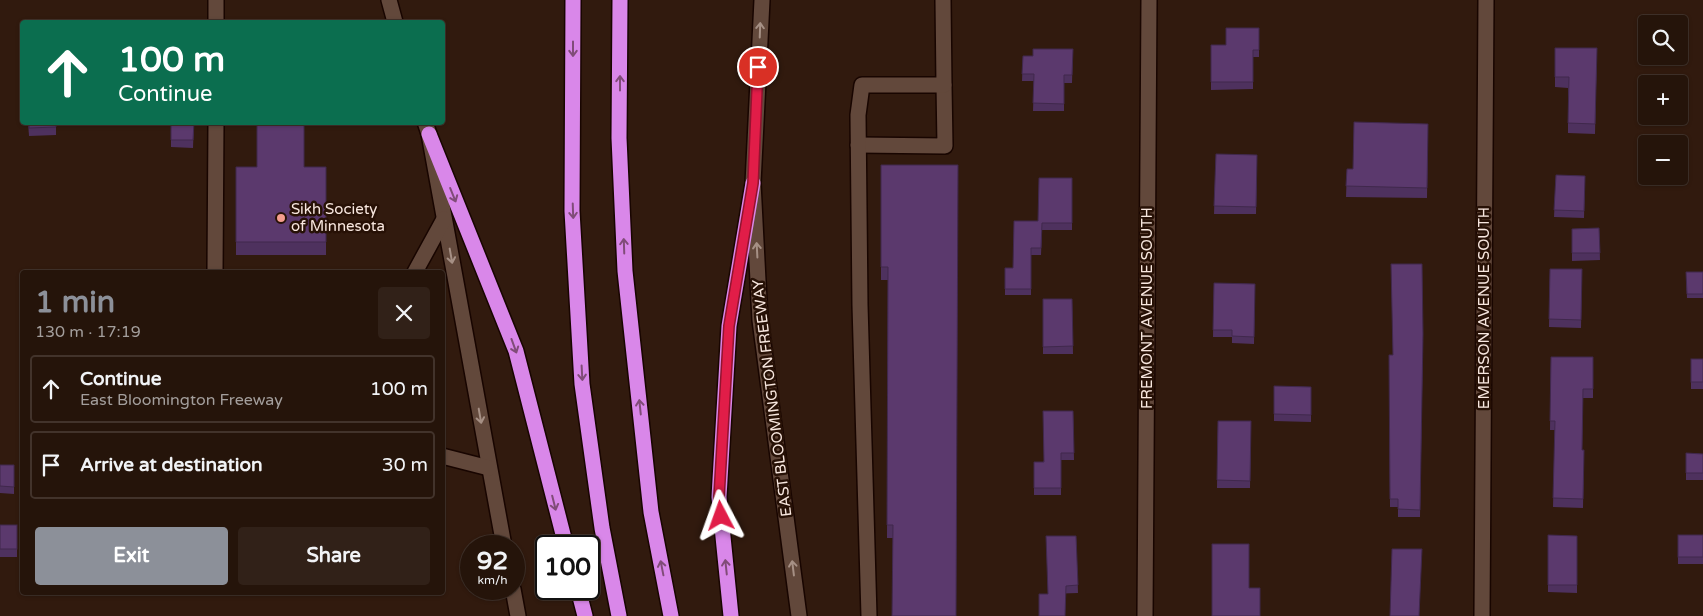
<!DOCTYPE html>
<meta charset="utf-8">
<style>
body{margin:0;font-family:"Varela Round",sans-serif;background:#312118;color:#f1f3f6;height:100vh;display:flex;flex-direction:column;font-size:19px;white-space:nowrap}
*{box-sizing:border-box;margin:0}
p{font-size:16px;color:#a39e9c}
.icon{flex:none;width:28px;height:28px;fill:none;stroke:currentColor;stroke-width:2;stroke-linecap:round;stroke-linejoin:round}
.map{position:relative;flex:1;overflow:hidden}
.sheet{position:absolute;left:20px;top:270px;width:425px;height:325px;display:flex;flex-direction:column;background:#25140a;border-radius:5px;box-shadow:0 1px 4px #0004,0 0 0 1px #42332b}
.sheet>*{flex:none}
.hud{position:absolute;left:20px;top:20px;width:425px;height:105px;border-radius:5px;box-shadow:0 1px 4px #0004,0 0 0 1px #42332b;background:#0b6e4f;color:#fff;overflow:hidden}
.controls{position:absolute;left:1638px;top:15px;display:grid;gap:10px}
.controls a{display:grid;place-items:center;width:50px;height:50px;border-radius:5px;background:#25140a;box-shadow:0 1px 4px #0004,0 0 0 1px #42332b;font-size:25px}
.speed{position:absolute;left:460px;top:535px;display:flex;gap:10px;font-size:25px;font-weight:700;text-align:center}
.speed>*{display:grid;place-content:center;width:65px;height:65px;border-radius:50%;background:#25140a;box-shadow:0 1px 4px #0004,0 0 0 1px #42332b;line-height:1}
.speed small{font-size:12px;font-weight:400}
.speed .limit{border:2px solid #111;border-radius:8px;background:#fff;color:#111}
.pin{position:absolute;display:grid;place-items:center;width:42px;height:42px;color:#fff;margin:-21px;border:2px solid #fff;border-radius:50%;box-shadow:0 1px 5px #0007}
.me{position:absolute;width:55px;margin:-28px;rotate:356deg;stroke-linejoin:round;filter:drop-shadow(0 0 4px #0008)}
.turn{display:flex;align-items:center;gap:18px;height:105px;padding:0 15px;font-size:22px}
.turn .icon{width:65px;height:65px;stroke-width:2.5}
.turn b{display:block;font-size:35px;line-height:42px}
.round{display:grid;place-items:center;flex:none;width:52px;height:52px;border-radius:5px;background:#312118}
.summary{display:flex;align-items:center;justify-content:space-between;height:85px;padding:0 15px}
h1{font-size:30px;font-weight:700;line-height:38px;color:#8c9099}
.button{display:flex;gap:10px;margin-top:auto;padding:10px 15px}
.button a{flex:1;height:58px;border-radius:5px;background:#8c9099;color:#fff;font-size:20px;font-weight:700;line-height:58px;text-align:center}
.button a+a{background:#312118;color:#f1f3f6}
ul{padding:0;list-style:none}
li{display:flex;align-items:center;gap:15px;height:68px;margin:0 10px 8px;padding:0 5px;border:2px solid #42332b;border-radius:5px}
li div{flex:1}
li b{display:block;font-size:19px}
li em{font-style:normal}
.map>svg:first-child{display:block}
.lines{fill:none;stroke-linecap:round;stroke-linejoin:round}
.minor-casing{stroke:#180500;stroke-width:18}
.highway-casing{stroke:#180500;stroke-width:18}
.minor{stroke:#62483b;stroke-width:15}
.highway{stroke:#d987e9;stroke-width:15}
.wall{fill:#4e315e}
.building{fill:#5b396d;stroke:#40284c}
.oneway{stroke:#a69085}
.oneway2{stroke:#804c78}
.route-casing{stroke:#92132f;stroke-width:12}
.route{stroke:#e11d48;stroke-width:9}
.poi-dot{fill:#f59d8e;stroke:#271106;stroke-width:2}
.labels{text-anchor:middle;stroke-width:5;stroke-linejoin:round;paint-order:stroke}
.poi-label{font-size:15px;fill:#f8e7df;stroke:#271106;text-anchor:start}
.street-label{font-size:15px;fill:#f8e7df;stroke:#271106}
</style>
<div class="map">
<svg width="1703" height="616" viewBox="0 0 1703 616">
<rect width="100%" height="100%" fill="#311a0e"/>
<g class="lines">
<!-- minor casing -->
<g class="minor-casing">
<g id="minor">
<path d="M389,0L395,22"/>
<path d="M762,0L753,183L760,320L799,616"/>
<path d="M216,22V0"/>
<path d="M425,122L429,134L504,546"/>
<path d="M858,145L945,146L944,85"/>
<path d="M215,272L216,122"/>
<path d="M415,272L444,219"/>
<path d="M442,456L489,468"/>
<path d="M513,589L518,616"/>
<path d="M869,616L860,305L858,115L862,85H944L943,0"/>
<path d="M1145,616L1149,0"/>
<path d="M1482,616L1486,0"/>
</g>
</g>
<!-- highway casing -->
<g class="highway-casing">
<g id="highway">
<path d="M573,0L572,211L582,384L602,528L619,616"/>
<path d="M620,0L619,138L625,271L651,512L671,616"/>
<path d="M429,134L516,351L566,546"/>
<path d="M578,589L585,616"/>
<path d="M731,616L719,497L729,326L753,183"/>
</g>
</g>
<!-- minor -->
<use href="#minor" class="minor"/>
<!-- highway -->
<use href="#highway" class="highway"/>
</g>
<!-- wall -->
<g class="wall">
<path d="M1259,28V57H1253V89L1211,90V45H1226Z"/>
<path d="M1555,48H1597L1595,134L1568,133V88L1555,87Z"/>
<path d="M1073,49L1072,83H1064V111H1033L1034,81H1022L1023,56H1033Z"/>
<path d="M28,122H56V135L29,136Z"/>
<path d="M171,122H194L193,148L171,147Z"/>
<path d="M1428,124L1427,198L1346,197L1347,169H1353Z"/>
<path d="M1216,154L1257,155L1256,214H1214Z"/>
<path d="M881,165H958L893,538H887L888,280H881Z"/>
<rect x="236" y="167" width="90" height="88"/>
<path d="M1556,175L1585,176L1584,218L1554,217Z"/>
<path d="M1072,178V230H1042L1041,255H1031V295H1005V268H1013L1038,221Z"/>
<path d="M1599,228L1600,260L1572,261V229Z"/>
<path d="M1550,269H1582L1581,328L1549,327Z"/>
<path d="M1686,272H1703V298H1687Z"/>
<path d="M1214,283L1255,284L1254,344L1232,343V337H1213Z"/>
<path d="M1043,299H1072L1073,354H1043Z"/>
<path d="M1423,341L1420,517H1398V507H1390L1389,355H1393Z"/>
<path d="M1551,357H1593V398H1583L1582,450H1584L1583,508L1553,507L1555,430H1550Z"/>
<rect x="1691" y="359" width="12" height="30"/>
<path d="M1274,386L1311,387V422L1274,421Z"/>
<path d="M1073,411L1074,460H1061V495H1034V462H1043Z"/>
<path d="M1218,421H1251L1250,488H1217Z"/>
<path d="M1686,453L1703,454V480H1686Z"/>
<path d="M0,465H14V494L0,493Z"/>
<rect x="0" y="525" width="17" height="32"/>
<path d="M1548,535L1577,536V593L1548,592Z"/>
<rect x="1678" y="535" width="25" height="29"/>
<path d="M1076,536L1078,593L1048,594Z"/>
</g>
<!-- building -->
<g class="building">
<path d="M1226,28H1259V50H1253V82H1211V45H1226Z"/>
<path d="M1555,48H1597L1595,124L1568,123L1569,77H1555Z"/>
<path d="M1033,49H1073L1072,75H1064V104L1033,103L1034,74H1022L1023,56H1033Z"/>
<path d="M29,122H56V127L29,128Z"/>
<path d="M171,122H194L193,140H171Z"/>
<path d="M257,122H304V167H326V242H236V167H257Z"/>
<path d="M1354,122L1428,124L1427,188L1346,186L1347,169H1353Z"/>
<path d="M1216,154L1257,155L1256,207L1214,206Z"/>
<path d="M881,165H958L956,616H892L893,525H887L888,267H881Z"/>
<path d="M1556,175L1585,176L1584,211L1554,210Z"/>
<path d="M1039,178H1072V223H1042L1041,248H1031V289H1005V268H1013L1014,221H1038Z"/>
<path d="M1599,228L1600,253H1572V229Z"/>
<path d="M1391,264H1422L1423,334L1420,510L1398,509V499H1390L1389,355H1393Z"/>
<path d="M1550,269H1582L1581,320L1549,319Z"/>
<path d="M1686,272H1703V294H1687Z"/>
<path d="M1214,283L1255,284L1254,337L1232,336V330H1213Z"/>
<path d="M1043,299H1072L1073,346L1043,347Z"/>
<path d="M1551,357H1593V389H1583L1582,450H1584L1583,499L1553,498L1555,421H1550Z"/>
<rect x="1691" y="359" width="12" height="23"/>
<path d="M1274,386L1311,387V415L1274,414Z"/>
<path d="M1043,411H1073L1074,453H1061V488H1034V462H1044Z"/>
<path d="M1218,421H1251L1250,481L1217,480Z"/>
<path d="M1686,453L1703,454V473H1686Z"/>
<path d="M0,465H14V487L0,486Z"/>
<rect x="0" y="525" width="17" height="24"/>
<path d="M1548,535L1577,536V585H1548Z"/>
<rect x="1678" y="535" width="25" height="22"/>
<path d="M1046,536H1076L1078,585L1066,586L1065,616H1039V594H1048Z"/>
<path d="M1212,544H1249V588H1260V616H1212Z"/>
<path d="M1392,549H1422L1419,616H1390Z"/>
</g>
<!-- one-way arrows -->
<defs><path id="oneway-shaft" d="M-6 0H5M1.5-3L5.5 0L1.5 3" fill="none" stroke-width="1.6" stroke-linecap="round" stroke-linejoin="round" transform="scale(1.25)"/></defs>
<g class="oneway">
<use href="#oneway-shaft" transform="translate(760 30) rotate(-88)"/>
<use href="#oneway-shaft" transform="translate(757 250) rotate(-93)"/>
<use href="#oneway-shaft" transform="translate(451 256) rotate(80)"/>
<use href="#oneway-shaft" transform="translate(480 416) rotate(80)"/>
<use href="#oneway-shaft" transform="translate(793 568) rotate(-97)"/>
</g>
<g class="oneway2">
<use href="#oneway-shaft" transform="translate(573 49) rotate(90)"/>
<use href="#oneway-shaft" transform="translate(620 83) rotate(-90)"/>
<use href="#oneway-shaft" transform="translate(453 195) rotate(68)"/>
<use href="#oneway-shaft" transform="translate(573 211) rotate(88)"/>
<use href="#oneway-shaft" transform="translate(624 246) rotate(-92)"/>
<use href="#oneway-shaft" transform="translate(514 346) rotate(70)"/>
<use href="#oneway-shaft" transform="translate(582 373) rotate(87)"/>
<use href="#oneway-shaft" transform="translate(640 407) rotate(-96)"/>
<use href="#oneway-shaft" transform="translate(554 503) rotate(76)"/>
<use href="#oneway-shaft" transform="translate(726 567) rotate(-96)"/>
<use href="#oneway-shaft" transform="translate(662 568) rotate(-101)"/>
</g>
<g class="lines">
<!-- route casing -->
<g class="route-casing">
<path id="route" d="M721,516L719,497L729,326L753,183L758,67"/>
</g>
<!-- route -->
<use href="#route" class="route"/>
</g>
<!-- markers -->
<circle class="poi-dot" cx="281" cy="218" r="5"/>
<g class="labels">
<!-- poi labels -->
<g class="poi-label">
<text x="291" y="214">Sikh Society<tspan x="291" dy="17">of Minnesota</tspan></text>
</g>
<!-- street labels -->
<g class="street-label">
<text transform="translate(1147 308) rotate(-90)" y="5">FREMONT AVENUE SOUTH</text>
<text transform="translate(1484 308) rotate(-90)" y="5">EMERSON AVENUE SOUTH</text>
<text transform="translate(772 398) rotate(-97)" y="5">EAST BLOOMINGTON FREEWAY</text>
</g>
</g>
</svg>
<div class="controls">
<a><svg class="icon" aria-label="search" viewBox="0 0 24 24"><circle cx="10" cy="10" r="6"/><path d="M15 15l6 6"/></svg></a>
<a>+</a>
<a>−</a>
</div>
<div class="speed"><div>92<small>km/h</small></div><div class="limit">100</div></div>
<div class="pin" style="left:758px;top:67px;background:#d93025"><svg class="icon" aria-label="arrive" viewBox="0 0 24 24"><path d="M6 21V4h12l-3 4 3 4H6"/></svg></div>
<svg class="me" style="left:721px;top:516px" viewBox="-20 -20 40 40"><path d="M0-17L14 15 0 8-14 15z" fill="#e11d48" stroke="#fff" stroke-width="4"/></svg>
<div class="hud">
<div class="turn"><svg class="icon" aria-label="ahead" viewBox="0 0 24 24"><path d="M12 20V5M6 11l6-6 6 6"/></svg><div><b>100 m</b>Continue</div></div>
</div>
<section class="sheet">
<div class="summary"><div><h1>1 min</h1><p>130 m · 17:19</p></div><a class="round"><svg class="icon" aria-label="close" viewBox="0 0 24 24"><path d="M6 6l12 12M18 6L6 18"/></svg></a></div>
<ul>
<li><svg class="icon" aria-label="ahead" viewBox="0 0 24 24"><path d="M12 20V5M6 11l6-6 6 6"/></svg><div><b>Continue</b><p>East Bloomington Freeway</p></div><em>100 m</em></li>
<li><svg class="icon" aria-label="arrive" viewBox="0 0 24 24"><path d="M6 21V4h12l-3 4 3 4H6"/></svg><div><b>Arrive at destination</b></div><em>30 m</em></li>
</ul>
<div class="button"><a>Exit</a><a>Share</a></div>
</section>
</div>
